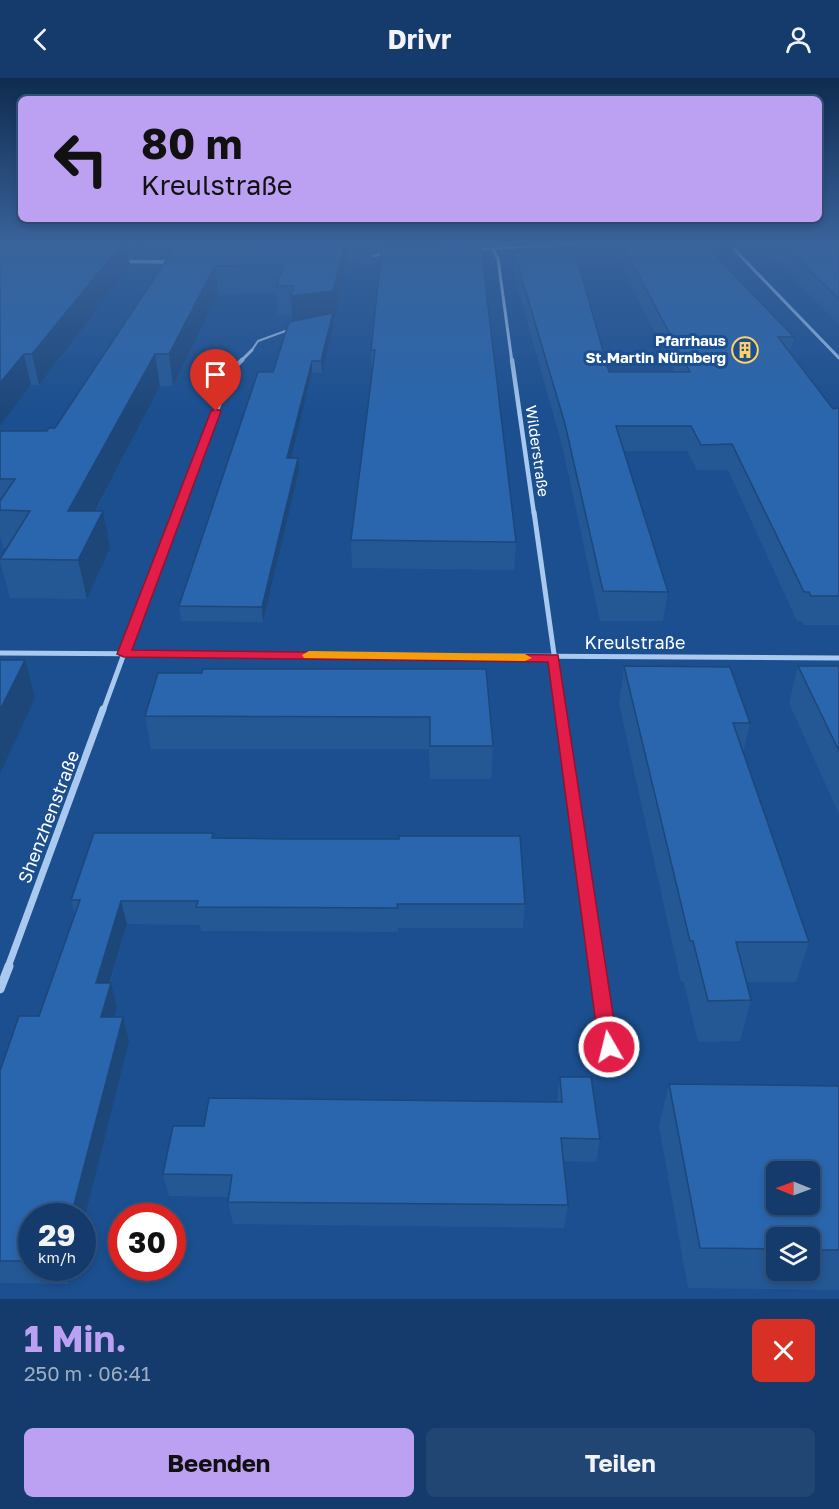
<!DOCTYPE html>
<html lang="de">
<meta charset="utf-8">
<style>
body{margin:0;font-family:"Golos Text",sans-serif;background:#214673;color:#f1f3f6;height:100vh;display:flex;flex-direction:column;font-size:22px;white-space:nowrap}
*{box-sizing:border-box;margin:0}
p{font-size:20px;color:#9dadc1}
.icon{flex:none;width:33px;height:33px;fill:none;stroke:currentColor;stroke-width:2;stroke-linecap:round;stroke-linejoin:round}
.map{position:relative;height:1221px;overflow:hidden}
.panel{display:flex;flex-direction:column;background:#143b6b;flex:1}
.panel>*{flex:none}
.guide{position:absolute;left:18px;top:18px;width:804px;height:126px;border-radius:9px;box-shadow:0 3px 9px #0003,0 0 0 2px #33557e;background:#bca0f2;color:#111;overflow:hidden}
.needle{width:39px;rotate:271deg}
.controls{position:absolute;left:766px;top:1083px;display:grid;gap:12px}
.controls a{display:grid;place-items:center;width:54px;height:54px;border-radius:9px;background:#143b6b;box-shadow:0 3px 9px #0003,0 0 0 2px #33557e;font-size:30px}
.speed{position:absolute;left:18px;top:1125px;display:flex;gap:12px;font-size:30px;font-weight:700;text-align:center}
.speed>*{display:grid;place-content:center;width:78px;height:78px;border-radius:50%;background:#143b6b;box-shadow:0 3px 9px #0003,0 0 0 2px #33557e;line-height:1}
.speed small{font-size:15px;font-weight:400}
.speed .limit{border:9px solid #d22;background:#fff;color:#111}
.pin{position:absolute;display:grid;place-items:center;width:51px;height:51px;color:#fff;margin:-62px -26px;border-radius:50% 50% 50% 0;rotate:-45deg;box-shadow:0 0 6px #0007}
.pin .icon{rotate:45deg}
.me{position:absolute;width:66px;margin:-33px;rotate:352deg;stroke-linejoin:round;filter:drop-shadow(0 0 4px #0008)}
.turn{display:flex;align-items:center;gap:21px;height:126px;padding:0 24px;font-size:27px}
.turn .icon{width:78px;height:78px;stroke-width:2.5}
.turn b{display:block;font-size:42px;line-height:51px}
.round{display:grid;place-items:center;flex:none;width:63px;height:63px;border-radius:9px;background:#214673}
.summary{display:flex;align-items:center;justify-content:space-between;height:102px;padding:0 24px}
h1{font-size:36px;font-weight:700;line-height:45px;color:#bca0f2}
.action{display:flex;gap:12px;margin-top:auto;padding:12px 24px}
.action a{flex:1;height:69px;border-radius:9px;background:#bca0f2;color:#111;font-size:24px;font-weight:700;line-height:69px;text-align:center}
.action a+a{background:#214673;color:#f1f3f6}
header{display:flex;justify-content:space-between;align-items:center;height:78px;padding:0 24px;background:#143b6b;font-size:27px;font-weight:700}
.map>svg:first-child{display:block}
.lines{fill:none;stroke-linecap:round;stroke-linejoin:round}
.service{stroke:#a9c9ee;stroke-width:2}
.minor-far4{stroke:#a9c9ee;stroke-width:3}
.minor-far3{stroke:#a9c9ee;stroke-width:4.5}
.minor-far2{stroke:#a9c9ee;stroke-width:5}
.minor-far1{stroke:#a9c9ee;stroke-width:7}
.minor{stroke:#a9c9ee;stroke-width:9}
.tertiary{fill:#a9c9ee;fill-rule:evenodd}
.wall{fill:#245895;fill-rule:evenodd}
.shaded-wall{fill:#1d4779}
.building{fill:#2a66ad;stroke:#1d4779;stroke-width:1.5;fill-rule:evenodd}
.route{fill:#e11d48;stroke:#92132f;stroke-width:1.5}
.slow{fill:#f59e0b}
.labels{text-anchor:middle;stroke-width:6;stroke-linejoin:round;paint-order:stroke}
.far-poi-label{font-size:15px;font-weight:bold;fill:#fff;stroke:#1b4f8f;text-anchor:end}
.far-street-label{font-size:15px;fill:#fff;stroke:#1b4f8f}
.street-label{font-size:18px;fill:#fff;stroke:#1b4f8f}
</style>
<header><svg class="icon" aria-label="back" viewBox="0 0 24 24"><path d="M15 5l-7 7 7 7"/></svg>Drivr<svg class="icon" aria-label="person" viewBox="0 0 24 24"><circle cx="12" cy="8" r="4"/><path d="M4 21q1-7 8-7t8 7"/></svg></header>
<div class="map">
<svg width="839" height="1221" viewBox="0 0 839 1221">
<rect width="100%" height="100%" fill="#1b4f8f"/>
<g class="lines">
<!-- service -->
<path class="service" d="M252,272L258,263L291,251"/>
<!-- minor-far4 -->
<g class="minor-far4">
<path d="M729,166L839,280"/>
<path d="M493,171L498,181L512,284"/>
<path d="M240,284L252,272"/>
</g>
<!-- minor-far3 -->
<g class="minor-far3">
<path d="M512,282L534,436"/>
<path d="M176,436L233,291L242,282"/>
</g>
<!-- minor-far2 -->
<g class="minor-far2">
<path d="M534,434L562,633"/>
<path d="M0,575L839,580"/>
<path d="M103,633L176,434"/>
</g>
<!-- minor-far1 -->
<g class="minor-far1">
<path d="M561,631L598,889"/>
<path d="M8,889L103,631"/>
</g>
<!-- minor -->
<g class="minor">
<path d="M598,888L609,969"/>
<path d="M0,911L9,888"/>
</g>
<!-- tertiary -->
<g class="tertiary">
<path d="M564,166H600L467,173L465,172L467,171Z"/>
<path d="M394,174L396,177L359,180L356,178Z"/>
<path d="M116,182H179L182,184L179,186L114,185Z"/>
</g>
</g>
<!-- wall -->
<g class="wall">
<path d="M0,166H146L136,179H128L130,188L39,307H31L0,348Z"/>
<path d="M177,166H374L373,172H372L371,187L348,183L335,241H333L334,246L322,295H312L291,380L299,393L263,544L181,543L179,528L292,243V237H278L277,215L218,216L173,308H160L96,433L110,470L87,521L10,520L0,483V481L7,470H3L0,457V353H47L55,350Z"/>
<path d="M439,166H475L516,464L514,492L352,490L351,462L372,295L371,272L439,169Z"/>
<path d="M610,166H744L739,171L734,167L733,176L722,185L794,259L790,275L833,331L839,330V547H804L802,543H797L728,392H697L687,373H624L668,514L663,543H600L563,371L513,193L514,174L609,294H675Z"/>
<path d="M761,166H839V247Z"/>
<path d="M624,588L750,645L743,675L809,864L796,904H746L751,922L740,963L698,964L684,904H681L619,626Z"/>
<path d="M798,588H839V735L838,734L789,625Z"/>
<path d="M486,591L493,668L491,701H430L429,671H151L145,638Z"/>
<path d="M214,760L525,826L523,850H398V854L201,853L200,847L127,846L110,905L117,929L115,939H123L129,963L32,1138V1190H73L69,1206L0,1205V993L39,938L75,836L71,822Z"/>
<path d="M560,999L600,1061L596,1084L563,1083L568,1127L564,1150L233,1146L228,1124L229,1119L169,1118L163,1096L204,1048L557,1024Z"/>
<path d="M669,1006L839,1008V1212L688,1210L659,1048ZM777,1160H810V1192H777Z"/>
</g>
<!-- shaded-wall -->
<g class="shaded-wall">
<path d="M122,166H126L130,188L39,307L32,276Z"/>
<path d="M134,166H146L136,179Z"/>
<path d="M345,166H348V183L335,241H333L334,246L322,295L321,283L292,247L291,218Z"/>
<path d="M371,166H372L371,187Z"/>
<path d="M725,166H735L733,176L716,191L719,171Z"/>
<path d="M215,188L218,216L173,308L169,276Z"/>
<path d="M24,276L31,307L0,348V305Z"/>
<path d="M155,276L160,308L76,470L68,433Z"/>
<path d="M312,283V295L288,393L287,380Z"/>
<path d="M298,380L299,393L263,544L262,529Z"/>
<path d="M103,433L110,470L87,521L78,482Z"/>
<path d="M25,582L35,620L0,696V632Z"/>
<path d="M121,823L127,846L102,929L96,905Z"/>
<path d="M111,905L117,929L108,963L101,939Z"/>
<path d="M123,939L129,963L82,1150V1138H71Z"/>
<path d="M62,1190H73L69,1206Z"/>
</g>
<!-- building -->
<g class="building">
<path d="M0,166H122L32,276H24L0,305Z"/>
<path d="M177,166H345L333,213L291,218L294,208H276L284,187L215,188L169,276H155L68,433H103L78,482L0,481L30,433L0,432V423L15,401H0V353H47L49,350H55Z"/>
<path d="M441,166H475L476,169H481L516,464L351,462L375,272H371L382,170L441,169Z"/>
<path d="M622,166H704L794,259H778L833,331L839,330V518H811L809,514H804L732,366L701,367L691,348H616L668,514L603,513L565,346L514,174H575L609,294H690Z"/>
<path d="M708,166H725L719,171Z"/>
<path d="M783,166H839V221Z"/>
<path d="M333,235L321,283H312L287,380H298L262,529L179,528L258,294H273L289,244Z"/>
<path d="M0,582H25L0,632Z"/>
<path d="M624,588L730,589L750,645H733L809,864H736L751,922L708,923L693,863H690Z"/>
<path d="M798,588H839V673Z"/>
<path d="M203,591H486L493,668H430V639L145,638L158,595H202Z"/>
<path d="M94,755H213L212,760L287,761H399V758H520L525,826H397L398,830L196,829L198,823H121L96,905H111L101,939H123L71,1138H32V1183H0V993L19,938H39L80,822H71Z"/>
<path d="M560,999H591L600,1061L561,1060L568,1127L228,1124L232,1097L163,1096L173,1048H204L209,1020L562,1024Z"/>
<path d="M669,1006L839,1008V1172H810V1160H777V1171L700,1170ZM777,1094H810V1126H777Z"/>
</g>
<!-- sky -->
<linearGradient id="sky" x2="0" y2="1"><stop stop-color="#0f2b4f"/><stop offset="0.49" stop-color="#39639b"/><stop offset="1" stop-color="#39639b" stop-opacity="0"/></linearGradient>
<rect width="839" height="337" fill="url(#sky)"/>
<!-- route -->
<path class="route" d="M216,331L221,333L132,572L558,577L618,969L616,974L609,977L602,974L599,969L548,584L124,579L117,576L211,333Z"/>
<!-- slow -->
<path class="slow" d="M309,573L525,576L532,580L525,583L304,580L302,577Z"/>
<!-- icons -->
<defs>
<g id="building-ring" transform="scale(1.35)"><circle r="9.5" fill="#1b4f8f" stroke="#ffd166" stroke-width="1.5"/><path d="M-4-6H4V6H1V3H-1V6H-4ZM-2.5-4.3h1.7v1.8h-1.7ZM.8-4.3h1.7v1.8H.8ZM-2.5-1h1.7V.8h-1.7ZM.8-1h1.7V.8H.8Z" fill="#ffd166"/></g>
</defs>
<g fill-rule="evenodd">
<use href="#building-ring" x="745" y="272"/>
</g>
<g class="labels">
<!-- far-poi labels -->
<g class="far-poi-label">
<text x="726" y="268">Pfarrhaus<tspan x="726" dy="17">St.Martin Nürnberg</tspan></text>
</g>
<!-- far-street labels -->
<g class="far-street-label">
<text transform="translate(537 373) rotate(82)" y="5">Wilderstraße</text>
</g>
<!-- street labels -->
<g class="street-label">
<text x="635" y="571">Kreulstraße</text>
<text transform="translate(49 739) rotate(-69)" y="6">Shenzhenstraße</text>
</g>
</g>
</svg>
<div class="controls">
<a><svg class="needle" viewBox="-14 -14 28 28"><path d="M0-13l5 13h-10z" fill="#e53935"/><path d="M0 13l5-13h-10z" fill="#9dadc1"/></svg></a>
<a><svg class="icon" aria-label="layers" viewBox="0 0 24 24"><path d="M12 4l9 5-9 5-9-5zM3 14l9 5 9-5"/></svg></a>
</div>
<div class="speed"><div>29<small>km/h</small></div><div class="limit">30</div></div>
<div class="pin" style="left:216px;top:333px;background:#d93025"><svg class="icon" aria-label="arrive" viewBox="0 0 24 24"><path d="M6 21V4h12l-3 4 3 4H6"/></svg></div>
<svg class="me" style="left:609px;top:969px" viewBox="-20 -20 40 40"><circle r="17" fill="#e11d48" stroke="#fff" stroke-width="3"/><path d="M0-11L8 9 0 5-8 9z" fill="#fff"/></svg>
<div class="guide">
<div class="turn"><svg class="icon" aria-label="left" viewBox="0 0 24 24"><path d="M17 20v-9H6M10 6l-5 5 5 5"/></svg><div><b>80 m</b>Kreulstraße</div></div>
</div>
</div>
<section class="panel">
<div class="summary"><div><h1>1 Min.</h1><p>250 m · 06:41</p></div><a class="round" style="background:#d93025;color:#fff"><svg class="icon" aria-label="close" viewBox="0 0 24 24"><path d="M6 6l12 12M18 6L6 18"/></svg></a></div>
<div class="action"><a>Beenden</a><a>Teilen</a></div>
</section>
